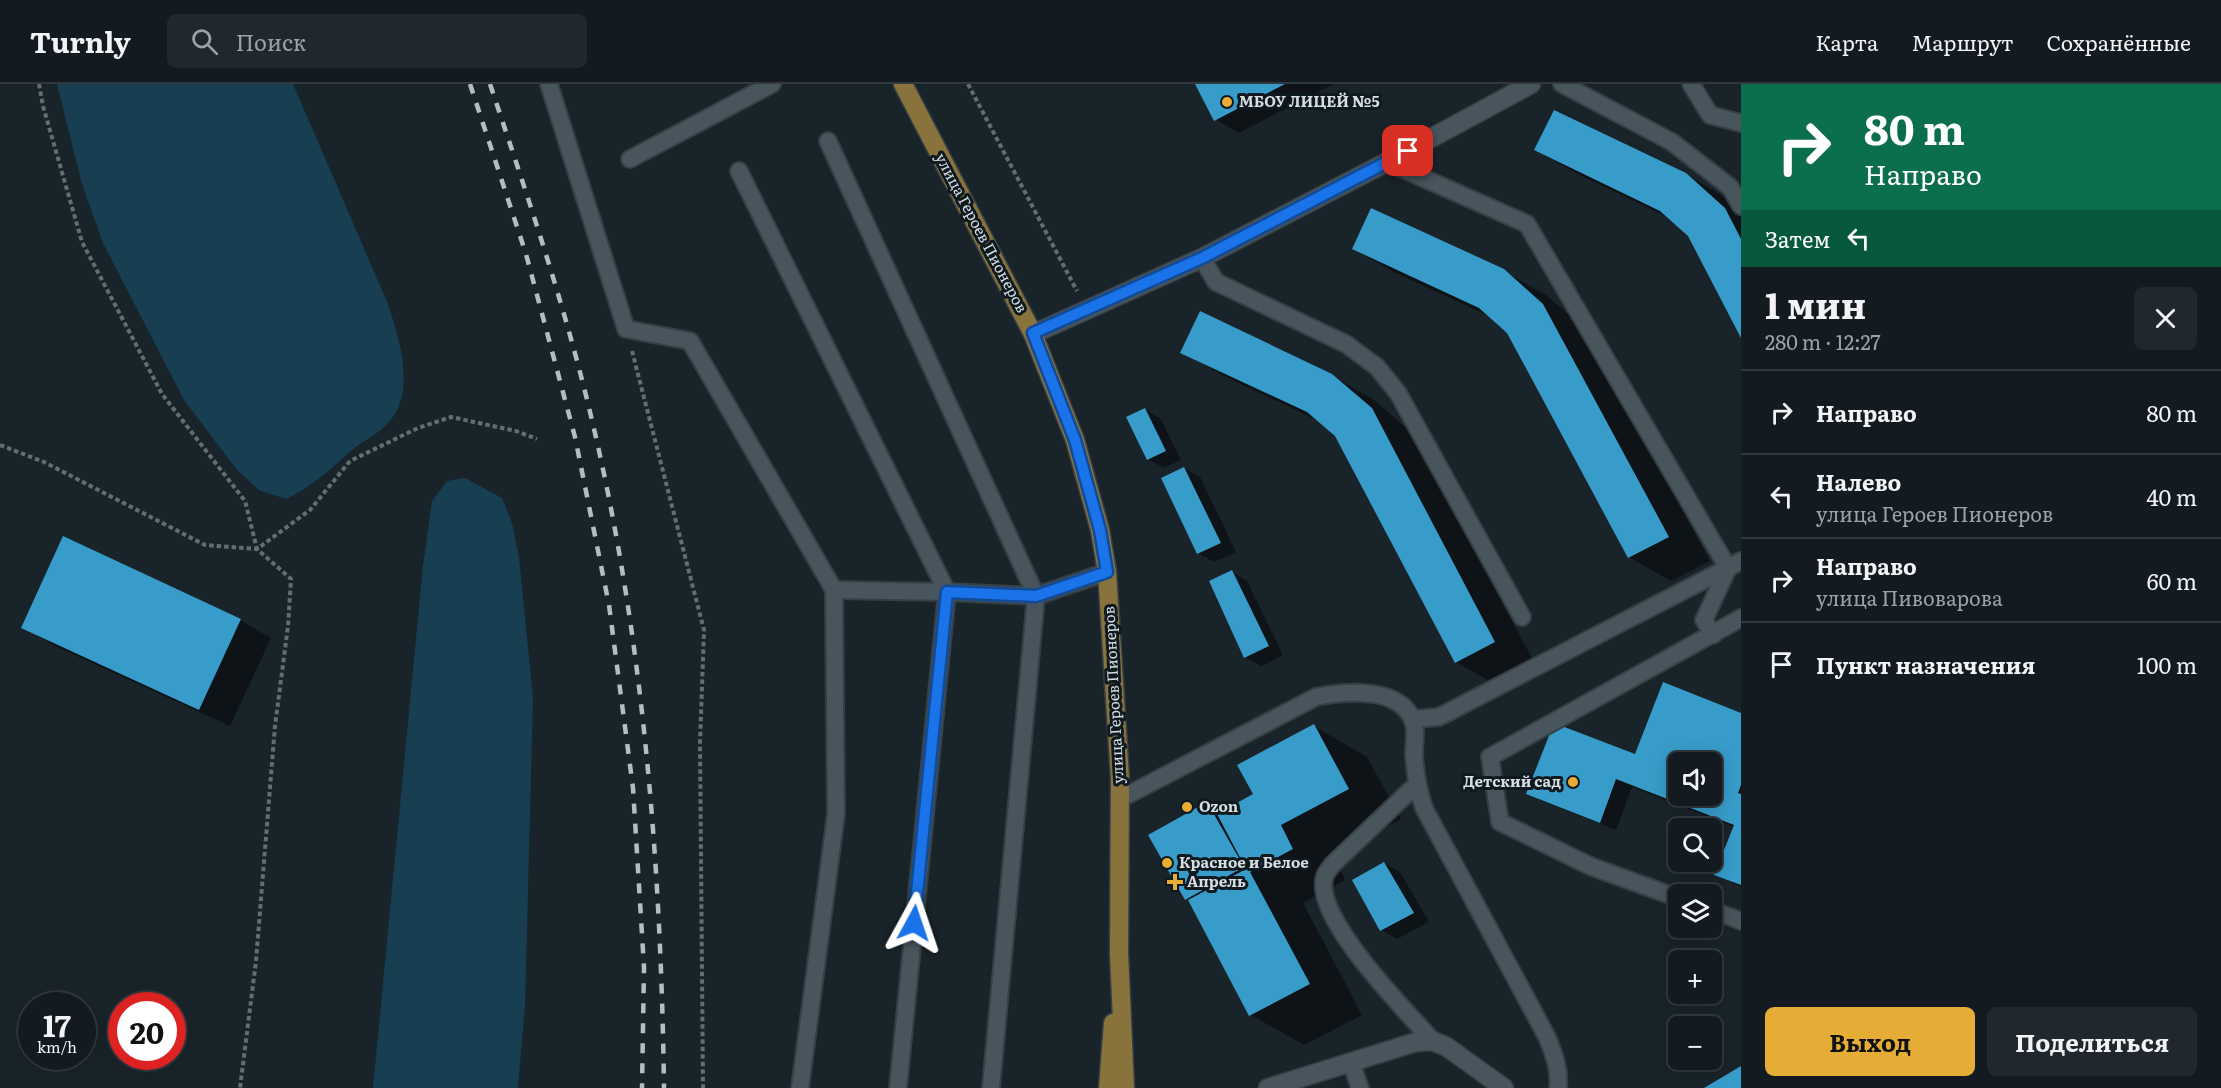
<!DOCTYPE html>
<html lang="ru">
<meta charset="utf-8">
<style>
body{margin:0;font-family:Literata,serif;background:#20282d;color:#f1f3f6;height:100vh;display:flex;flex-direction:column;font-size:22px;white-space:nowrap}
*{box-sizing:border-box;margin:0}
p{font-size:20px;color:#9da1a5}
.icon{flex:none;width:33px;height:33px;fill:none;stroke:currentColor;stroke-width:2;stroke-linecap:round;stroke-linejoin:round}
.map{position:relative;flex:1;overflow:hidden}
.drawer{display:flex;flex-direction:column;background:#131b20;width:480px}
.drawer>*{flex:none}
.guide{background:#0b6e4f;color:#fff;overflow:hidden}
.fabs{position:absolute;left:1668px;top:668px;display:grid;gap:12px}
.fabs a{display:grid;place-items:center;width:54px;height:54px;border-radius:9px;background:#131b20;box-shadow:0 3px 15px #0003,0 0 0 2px #32393e;font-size:30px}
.speed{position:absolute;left:18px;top:908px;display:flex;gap:12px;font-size:30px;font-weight:700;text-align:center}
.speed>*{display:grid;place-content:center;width:78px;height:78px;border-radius:50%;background:#131b20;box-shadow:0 3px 15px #0003,0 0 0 2px #32393e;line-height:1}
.speed small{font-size:15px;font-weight:400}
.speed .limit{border:9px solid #d22;background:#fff;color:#111}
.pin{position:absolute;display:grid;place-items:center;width:51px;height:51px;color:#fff;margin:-26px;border-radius:12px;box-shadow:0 3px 9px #0006}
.me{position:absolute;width:66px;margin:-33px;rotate:5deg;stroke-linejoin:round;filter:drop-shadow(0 0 4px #0008)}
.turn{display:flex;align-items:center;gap:21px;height:126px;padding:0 24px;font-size:27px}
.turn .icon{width:78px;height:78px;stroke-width:2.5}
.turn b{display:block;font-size:42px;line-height:51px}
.then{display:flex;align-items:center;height:57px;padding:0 24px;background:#0003;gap:12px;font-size:22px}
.round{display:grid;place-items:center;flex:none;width:63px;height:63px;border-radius:9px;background:#20282d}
.overview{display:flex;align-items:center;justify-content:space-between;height:102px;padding:0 24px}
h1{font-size:36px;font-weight:700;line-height:45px}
.action{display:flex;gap:12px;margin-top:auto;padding:12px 24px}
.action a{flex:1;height:69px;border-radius:9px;background:#e6ad36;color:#111;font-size:24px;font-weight:700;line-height:69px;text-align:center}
.action a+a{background:#20282d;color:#f1f3f6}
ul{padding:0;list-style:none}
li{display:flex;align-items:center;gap:18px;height:84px;padding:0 24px;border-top:2px solid #32393e}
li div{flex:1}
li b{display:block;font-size:22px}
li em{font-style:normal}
header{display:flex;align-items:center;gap:36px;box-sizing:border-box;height:84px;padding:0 30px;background:#131b20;border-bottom:2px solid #32393e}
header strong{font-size:28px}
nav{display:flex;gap:33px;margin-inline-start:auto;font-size:21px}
.search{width:420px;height:54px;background:#20282d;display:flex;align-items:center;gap:15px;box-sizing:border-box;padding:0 21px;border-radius:9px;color:#9da1a5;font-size:22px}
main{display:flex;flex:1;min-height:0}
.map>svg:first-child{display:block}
.green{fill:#173f51}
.shadow{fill:#0007;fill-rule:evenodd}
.building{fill:#379cc9;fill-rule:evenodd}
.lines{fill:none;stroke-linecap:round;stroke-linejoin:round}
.service-casing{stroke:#363f44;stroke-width:20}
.minor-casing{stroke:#363f44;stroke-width:21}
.primary-casing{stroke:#363f44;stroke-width:21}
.path{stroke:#636d72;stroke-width:4;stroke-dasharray:4.5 3;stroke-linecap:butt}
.service{stroke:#48555c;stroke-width:16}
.minor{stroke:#48555c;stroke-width:18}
.primary{stroke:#89733c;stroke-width:18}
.rail{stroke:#b4bdc1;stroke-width:4.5;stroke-dasharray:10 10;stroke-linecap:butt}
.route-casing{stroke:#114b97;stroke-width:15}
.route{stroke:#1a73e8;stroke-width:10}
.poi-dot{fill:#e6ad36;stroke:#0f1a20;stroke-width:2}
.labels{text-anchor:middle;stroke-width:6;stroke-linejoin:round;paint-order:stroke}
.poi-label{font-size:15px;font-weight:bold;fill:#d6dee2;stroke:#0f1a20;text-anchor:start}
.street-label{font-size:15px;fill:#d6dee2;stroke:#0f1a20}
</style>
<header>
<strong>Turnly</strong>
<div class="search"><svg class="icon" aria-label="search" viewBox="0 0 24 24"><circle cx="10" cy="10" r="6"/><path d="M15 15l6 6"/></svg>Поиск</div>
<nav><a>Карта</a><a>Маршрут</a><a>Сохранённые</a></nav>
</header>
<main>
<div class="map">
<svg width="1741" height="1004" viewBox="0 0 1741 1004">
<rect width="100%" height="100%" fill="#19242a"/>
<!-- green -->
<g class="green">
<path d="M57,0H293L388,220C400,258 419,314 382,345C373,353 361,358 352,366C331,385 311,403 286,415L259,406L237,386L184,316L103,159L82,100Z"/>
<path d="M465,394L502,414L512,439L519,474L533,613L525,921L518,1004H373L423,482L432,417L447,397Z"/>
</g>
<!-- shadow -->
<g class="shadow">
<path d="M1197,0H1333L1239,49L1215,35Z"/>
<path d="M1536,66L1685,90L1728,115L1741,127V251L1689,151L1671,135L1578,90Z"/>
<path d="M1354,165L1503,187L1546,211L1585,245L1710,477L1671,497L1629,473L1508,248L1491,233L1396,189Z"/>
<path d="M1182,268L1331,291L1374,316L1413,350L1536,582L1498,602L1456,578L1336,352L1319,337L1224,292Z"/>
<path d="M1145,325L1161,335L1181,376L1164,384L1148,375Z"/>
<path d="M1184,384L1200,393L1236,468L1214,478L1198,469Z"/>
<path d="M64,454L240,536L271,554L230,642L53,561L23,543Z"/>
<path d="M1232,488L1247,497L1283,571L1261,582L1245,573Z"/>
<path d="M1741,630V803L1716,790L1735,743L1632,703L1616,746L1544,718L1528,709L1636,672ZM1678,678H1712V711H1678Z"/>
<path d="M1314,642L1367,673L1401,735L1333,771L1345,796L1303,819L1362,931L1304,961L1251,931L1190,817L1186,815L1207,720L1214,724L1218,731L1255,711Z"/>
<path d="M1384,779L1400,788L1429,838L1397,855L1381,846Z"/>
</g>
<!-- building -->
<g class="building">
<path d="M1195,0H1285L1214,37Z"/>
<path d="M1554,26L1686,89L1725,124L1741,155V254L1688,152L1660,127L1534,66Z"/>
<path d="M1371,124L1504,185L1543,220L1669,453L1628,474L1507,249L1479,224L1352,165Z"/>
<path d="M1200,227L1332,290L1372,324L1495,558L1455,579L1335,352L1307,328L1180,269Z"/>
<path d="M1145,324L1166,367L1147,376L1126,333Z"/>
<path d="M1184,383L1221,459L1197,470L1161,394Z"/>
<path d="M63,452L241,535L199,626L21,544Z"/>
<path d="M1232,486L1269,562L1244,574L1209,497Z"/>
<path d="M1663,598L1741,629V701L1738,709L1741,710V801L1714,791L1734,741L1616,695L1600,739L1526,710L1554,639L1635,670ZM1678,678H1712V711H1678Z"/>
<path d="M1314,640L1349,705L1281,741L1293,765L1250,788L1310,900L1249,932L1188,816L1246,785L1217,730L1253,710L1237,681Z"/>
<path d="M1207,718L1244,783L1185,816L1148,751Z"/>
<path d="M1384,778L1414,829L1380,847L1352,796Z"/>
<path d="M1741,982V1004H1704Z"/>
</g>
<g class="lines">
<!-- service casing -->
<g class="service-casing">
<g id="service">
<path d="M549,0L626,245L690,257L834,506"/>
<path d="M1562,0L1672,58L1730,103L1741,122"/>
<path d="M1691,0L1710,31L1741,39"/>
<path d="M828,57L1036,512L991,1004"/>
<path d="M630,75L772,0"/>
<path d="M1387,78L1527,140L1728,484L1704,536L1713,551"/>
<path d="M739,87L947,508L898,1004"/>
<path d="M1202,174L1216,198L1346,260L1377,283L1398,309L1522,533"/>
<path d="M1413,635L1439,633L1741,477"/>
<path d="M1417,700L1333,780C1330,784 1326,788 1325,792C1310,831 1408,929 1433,957"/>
<path d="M1120,715L1316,613C1344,607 1400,602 1413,637C1417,647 1414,658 1414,669C1415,689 1418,706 1424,724L1547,953C1554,970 1560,986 1558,1004"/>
<path d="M1678,814L1590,782L1500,738L1490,673L1741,534"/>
<path d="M1712,826L1741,837"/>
<path d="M1351,978L1360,1004"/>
<path d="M800,1004L836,730L834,506L947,508L1036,512L1107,488"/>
</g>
</g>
<!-- minor casing -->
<g class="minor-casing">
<g id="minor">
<path d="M1033,250L1202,174L1387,78L1531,0"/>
<path d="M1268,1004L1416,958L1433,957L1447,963L1504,1004"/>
</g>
</g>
<!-- primary casing -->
<g class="primary-casing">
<g id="primary">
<path d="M903,0L1033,250L1075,356L1100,446L1107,488L1120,694L1119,869L1125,1004"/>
<path d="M1108,1004L1113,939"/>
</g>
</g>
<!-- path -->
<g class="path">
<path d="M39,0L43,22L82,158L162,310L245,417L257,465L291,495L288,542L275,642L256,877L240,1004"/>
<path d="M968,0L1077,207"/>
<path d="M632,267L704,546L700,659L703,1004"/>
<path d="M0,361L44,378L205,461L257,465L310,426L350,377L418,344L451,333L516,347L537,355"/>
</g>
<!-- service -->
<use href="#service" class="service"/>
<!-- minor -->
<use href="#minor" class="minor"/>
<!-- primary -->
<use href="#primary" class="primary"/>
<!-- rail -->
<g class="rail">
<path d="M470,0L526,170L575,353L609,521L633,704L644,883L642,1004"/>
<path d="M490,0C528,114 567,227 594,345C644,559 661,784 664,1004"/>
</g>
</g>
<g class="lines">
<!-- route casing -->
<g class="route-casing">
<path id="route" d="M914,839L947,508L1036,512L1107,488L1100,446L1075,356L1033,249L1202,174L1408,67"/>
</g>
<!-- route -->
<use href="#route" class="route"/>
</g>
<!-- markers -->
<g class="poi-dot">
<circle cx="1227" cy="18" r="6"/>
<circle cx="1573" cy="698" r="6"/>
<circle cx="1187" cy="723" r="6"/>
<circle cx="1167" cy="779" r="6"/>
<path d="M1172 789h6v6h6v6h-6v6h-6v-6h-6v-6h6z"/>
</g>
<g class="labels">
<!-- poi labels -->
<g class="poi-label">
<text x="1239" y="23">МБОУ ЛИЦЕЙ №5</text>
<text x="1561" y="703" text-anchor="end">Детский сад</text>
<text x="1199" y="728">Ozon</text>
<text x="1179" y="784">Красное и Белое</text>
<text x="1187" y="803">Апрель</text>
</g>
<!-- street labels -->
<g class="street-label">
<text transform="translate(981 149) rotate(62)" y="5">улица Героев Пионеров</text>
<text transform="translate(1114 611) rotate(-93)" y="5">улица Героев Пионеров</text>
</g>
</g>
</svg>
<div class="fabs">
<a><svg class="icon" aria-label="sound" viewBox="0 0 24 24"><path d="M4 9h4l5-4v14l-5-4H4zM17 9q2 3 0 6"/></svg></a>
<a><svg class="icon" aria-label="search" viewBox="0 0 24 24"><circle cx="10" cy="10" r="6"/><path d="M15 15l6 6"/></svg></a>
<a><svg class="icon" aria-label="layers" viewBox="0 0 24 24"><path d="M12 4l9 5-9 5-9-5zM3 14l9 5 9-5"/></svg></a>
<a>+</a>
<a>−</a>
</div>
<div class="speed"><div>17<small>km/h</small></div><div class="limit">20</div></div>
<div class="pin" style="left:1408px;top:67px;background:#d93025"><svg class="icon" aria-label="arrive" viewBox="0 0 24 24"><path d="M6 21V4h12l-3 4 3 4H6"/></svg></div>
<svg class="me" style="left:914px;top:839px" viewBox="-20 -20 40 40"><path d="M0-17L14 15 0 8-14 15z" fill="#1a73e8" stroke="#fff" stroke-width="4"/></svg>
</div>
<section class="drawer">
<div class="guide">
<div class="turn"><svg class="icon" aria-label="right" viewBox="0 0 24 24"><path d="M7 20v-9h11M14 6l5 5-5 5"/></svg><div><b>80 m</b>Направо</div></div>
<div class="then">Затем<svg class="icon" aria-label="left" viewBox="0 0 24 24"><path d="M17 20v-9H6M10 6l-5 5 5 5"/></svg></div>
</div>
<div class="overview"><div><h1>1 мин</h1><p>280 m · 12:27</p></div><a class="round"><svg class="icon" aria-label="close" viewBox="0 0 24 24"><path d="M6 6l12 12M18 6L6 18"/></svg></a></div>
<ul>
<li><svg class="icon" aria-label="right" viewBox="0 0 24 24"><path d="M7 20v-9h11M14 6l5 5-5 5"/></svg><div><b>Направо</b></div><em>80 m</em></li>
<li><svg class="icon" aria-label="left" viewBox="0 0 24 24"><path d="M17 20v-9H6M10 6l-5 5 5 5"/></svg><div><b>Налево</b><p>улица Героев Пионеров</p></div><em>40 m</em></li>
<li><svg class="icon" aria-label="right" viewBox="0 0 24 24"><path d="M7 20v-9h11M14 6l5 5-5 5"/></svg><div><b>Направо</b><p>улица Пивоварова</p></div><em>60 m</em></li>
<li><svg class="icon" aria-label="arrive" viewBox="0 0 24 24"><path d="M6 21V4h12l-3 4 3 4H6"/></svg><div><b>Пункт назначения</b></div><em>100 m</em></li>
</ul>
<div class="action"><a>Выход</a><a>Поделиться</a></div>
</section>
</main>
